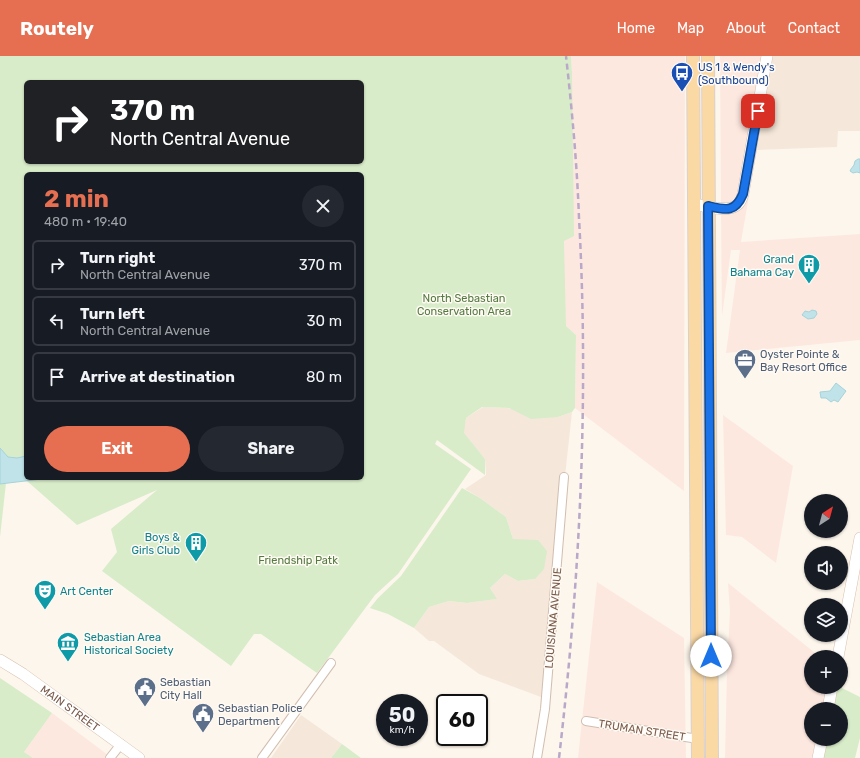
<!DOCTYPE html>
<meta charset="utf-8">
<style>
body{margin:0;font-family:Rubik,sans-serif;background:#242831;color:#f1f3f6;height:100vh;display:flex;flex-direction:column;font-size:15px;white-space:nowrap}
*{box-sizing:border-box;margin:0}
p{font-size:13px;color:#9ea1a6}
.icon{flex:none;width:22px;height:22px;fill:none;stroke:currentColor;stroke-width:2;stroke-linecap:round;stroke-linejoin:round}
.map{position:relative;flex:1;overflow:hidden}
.drawer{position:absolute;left:24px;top:116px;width:340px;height:308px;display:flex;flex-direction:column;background:#171b24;border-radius:6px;box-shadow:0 1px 3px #0004}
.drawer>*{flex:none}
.guide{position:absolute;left:24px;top:24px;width:340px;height:84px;border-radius:6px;box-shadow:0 1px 3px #0004;background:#202124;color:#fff;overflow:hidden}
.needle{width:26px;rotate:36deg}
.controls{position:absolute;left:804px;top:438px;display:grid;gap:8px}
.controls a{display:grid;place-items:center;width:44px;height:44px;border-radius:50%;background:#171b24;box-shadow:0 1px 3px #0004;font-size:20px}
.speed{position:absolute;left:376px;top:638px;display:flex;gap:8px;font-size:20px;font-weight:700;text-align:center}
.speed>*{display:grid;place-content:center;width:52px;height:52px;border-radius:50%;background:#171b24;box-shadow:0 1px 3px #0004;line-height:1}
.speed small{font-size:10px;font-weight:400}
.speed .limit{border:2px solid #111;border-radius:6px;background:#fff;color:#111}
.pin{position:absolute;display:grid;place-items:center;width:34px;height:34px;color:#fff;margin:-17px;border-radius:8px;box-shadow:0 2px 6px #0006}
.me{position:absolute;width:44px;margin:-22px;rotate:0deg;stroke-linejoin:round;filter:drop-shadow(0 0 3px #0008)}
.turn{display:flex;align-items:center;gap:14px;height:84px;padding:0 20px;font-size:18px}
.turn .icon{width:52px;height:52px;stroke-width:2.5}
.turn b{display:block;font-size:28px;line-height:34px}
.round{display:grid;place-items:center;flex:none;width:42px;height:42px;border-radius:21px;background:#242831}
.head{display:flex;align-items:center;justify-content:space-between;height:68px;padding:0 20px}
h1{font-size:24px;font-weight:700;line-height:30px;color:#e76f51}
.action{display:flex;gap:8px;margin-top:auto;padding:8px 20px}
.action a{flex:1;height:46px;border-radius:24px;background:#e76f51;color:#fff;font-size:16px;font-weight:700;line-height:46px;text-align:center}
.action a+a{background:#242831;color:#f1f3f6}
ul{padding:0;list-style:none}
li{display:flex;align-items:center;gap:12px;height:50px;margin:0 8px 6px;padding:0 12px;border:2px solid #363941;border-radius:6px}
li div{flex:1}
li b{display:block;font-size:15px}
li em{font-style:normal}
header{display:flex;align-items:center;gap:24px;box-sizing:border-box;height:56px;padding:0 20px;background:#e76f51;color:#fff}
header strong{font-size:19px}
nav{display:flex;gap:22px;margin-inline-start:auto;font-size:14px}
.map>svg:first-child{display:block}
.residential{fill:#f5e8da}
.commercial{fill:#fde8e0}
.green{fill:#d8ecc9;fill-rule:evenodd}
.water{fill:#bfe3e8;stroke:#a5d3da}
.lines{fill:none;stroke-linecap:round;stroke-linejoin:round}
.street-casing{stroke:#d1beb0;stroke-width:10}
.secondary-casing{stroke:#d6c0b0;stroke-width:12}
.primary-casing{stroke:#dad1cd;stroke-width:14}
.street{stroke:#fff;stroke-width:8}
.secondary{stroke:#fff;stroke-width:11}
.primary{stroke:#fbd9a5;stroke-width:12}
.rail{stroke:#b9a8c9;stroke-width:2.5;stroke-dasharray:6 4;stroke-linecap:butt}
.route-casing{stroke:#114b97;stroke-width:10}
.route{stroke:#1a73e8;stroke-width:7}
.labels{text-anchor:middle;stroke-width:3;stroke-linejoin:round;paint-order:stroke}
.transit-label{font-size:11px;fill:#164399;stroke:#fffaf3;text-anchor:start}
.culture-label{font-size:11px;fill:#0d838f;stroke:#fffaf3;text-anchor:end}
.park-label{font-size:11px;fill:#537a41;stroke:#fffaf3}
.service-label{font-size:11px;fill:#4e5e75;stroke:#fffaf3;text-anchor:start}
.street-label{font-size:11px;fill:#7a5c4d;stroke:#fffaf3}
</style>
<header>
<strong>Routely</strong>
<nav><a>Home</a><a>Map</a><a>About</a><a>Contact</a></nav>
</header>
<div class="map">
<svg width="860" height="702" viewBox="0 0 860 702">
<rect width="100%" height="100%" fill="#fdf6ec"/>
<!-- residential -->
<g class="residential">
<path d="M773,0H860V75H838L837,91L757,94Z"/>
<path d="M483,351L507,352L558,361L572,356L541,641L479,618L434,585H429L414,572L429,551L449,545L467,547L496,543L490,532L505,518L518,525L535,523L513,483L506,461L480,442L465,433L486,419L485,403L463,377L466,362Z"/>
<path d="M301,659L342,688L331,702H271Z"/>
</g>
<!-- commercial -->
<g class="commercial">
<path d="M571,0H685L684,435L575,352L576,279L564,268L540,200L572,17Z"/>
<path d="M720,0H763L739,137L736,145L721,150Z"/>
<path d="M771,0H773L741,186L860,178V284L726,297L740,194H731L722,260L721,159L729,158L730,159L737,156Z"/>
<path d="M723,359L793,410L776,507L742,481L726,479Z"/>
<path d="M597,526L684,582L686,702H578Z"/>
<path d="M728,527L820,601H811V631H828L823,653H811V683H818L814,702H725L727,614L730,555Z"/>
<path d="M52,657L112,702H33L24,696Z"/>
</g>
<!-- green -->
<g class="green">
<path d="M0,0H571L572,17L574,180L564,185L566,270L576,279L575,352L572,356L558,361L531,363L509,352L482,351L466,362L464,377L485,403V419L437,384L435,388L471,413L398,518L375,539L317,617L261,578H254L231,610L102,515L117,496L111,473L157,434L77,469L27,425L6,427L0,481ZM26,26H362V106H26ZM26,118H362V422H26Z"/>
<path d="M462,432L480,442L506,461L513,483L538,484L547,495L544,513L535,523L518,525L505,518L490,532L497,543L467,547L449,545L429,551L414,572L388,558L370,552L378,542L401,520Z"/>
<path d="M0,622L52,657L24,696L33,702H0Z"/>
<path d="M836,631H840L860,641V682L855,702H823L827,683H841V653H832Z"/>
<path d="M342,688L361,702H331Z"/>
</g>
<!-- water -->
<g class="water">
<path d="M858,103H860V117L857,116L853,117L850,115L851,113L854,109L855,105Z"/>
<path d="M812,254L816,255L817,258L814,262L808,263L802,259L805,255L809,256Z"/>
<path d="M836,327L846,335L838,346L834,344L831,346L826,342H821L820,336L830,335Z"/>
<path d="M0,392L8,401L17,402L26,400V422H50L0,428Z"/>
</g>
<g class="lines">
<!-- street casing -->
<g class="street-casing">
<g id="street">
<path d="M586,665L698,683"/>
<path d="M110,702L121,688"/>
<path d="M262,702L331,607"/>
<path d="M537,702L545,653L564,421"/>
</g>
</g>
<!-- secondary casing -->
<g class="secondary-casing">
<g id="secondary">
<path d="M694,148C705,150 728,157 737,149C740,147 742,142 743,138L767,0"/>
<path d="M838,601L860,482"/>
<path id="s1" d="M0,604L23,618L139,702"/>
<path d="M828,653L832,631"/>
<path d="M818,702L822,683"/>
</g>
</g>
<!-- primary casing -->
<g class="primary-casing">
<g id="primary">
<path d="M693,0L698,702"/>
<path d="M708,0L712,702"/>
</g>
</g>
<!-- street -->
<use href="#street" class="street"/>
<!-- secondary -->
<use href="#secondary" class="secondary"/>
<!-- primary -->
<use href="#primary" class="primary"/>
<!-- rail -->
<path class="rail" d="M559,702C580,523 589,342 579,162C577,108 572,54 566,0"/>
</g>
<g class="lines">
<!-- route casing -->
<g class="route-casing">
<path id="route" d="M711,600L708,150C726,154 735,157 743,138L758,55"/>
</g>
<!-- route -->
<use href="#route" class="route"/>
</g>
<!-- icons -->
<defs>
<g id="bus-pin" transform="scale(1.15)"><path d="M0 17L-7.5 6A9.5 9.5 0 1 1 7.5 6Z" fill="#1a4fb4" stroke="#fffaf3"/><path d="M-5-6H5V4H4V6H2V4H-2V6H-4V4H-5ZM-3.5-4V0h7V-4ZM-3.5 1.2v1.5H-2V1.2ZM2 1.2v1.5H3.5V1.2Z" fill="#fff"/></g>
<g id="building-pin" transform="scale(1.15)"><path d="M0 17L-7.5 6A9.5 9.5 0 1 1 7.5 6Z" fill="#0f9aa8" stroke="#fffaf3"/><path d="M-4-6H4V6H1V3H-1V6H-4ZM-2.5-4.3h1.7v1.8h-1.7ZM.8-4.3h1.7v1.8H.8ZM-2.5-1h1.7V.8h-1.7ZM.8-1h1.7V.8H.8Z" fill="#fff"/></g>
<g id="office-pin" transform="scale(1.15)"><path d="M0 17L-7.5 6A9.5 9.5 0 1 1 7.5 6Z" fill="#5c6f8a" stroke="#fffaf3"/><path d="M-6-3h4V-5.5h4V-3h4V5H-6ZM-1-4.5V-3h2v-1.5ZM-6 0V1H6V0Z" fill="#fff"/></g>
<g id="theatre-pin" transform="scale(1.15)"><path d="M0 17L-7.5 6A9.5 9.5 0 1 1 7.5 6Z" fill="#0f9aa8" stroke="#fffaf3"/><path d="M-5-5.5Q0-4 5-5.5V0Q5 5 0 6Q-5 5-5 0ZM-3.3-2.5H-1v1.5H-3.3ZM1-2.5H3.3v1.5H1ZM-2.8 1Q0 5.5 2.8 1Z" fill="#fff"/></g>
<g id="museum-pin" transform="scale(1.15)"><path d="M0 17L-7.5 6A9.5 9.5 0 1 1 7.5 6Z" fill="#0f9aa8" stroke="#fffaf3"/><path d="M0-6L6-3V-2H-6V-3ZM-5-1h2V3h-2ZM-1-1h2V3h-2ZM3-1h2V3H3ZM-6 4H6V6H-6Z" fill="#fff"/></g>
<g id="civic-pin" transform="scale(1.15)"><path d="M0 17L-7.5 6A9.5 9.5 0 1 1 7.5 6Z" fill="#5c6f8a" stroke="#fffaf3"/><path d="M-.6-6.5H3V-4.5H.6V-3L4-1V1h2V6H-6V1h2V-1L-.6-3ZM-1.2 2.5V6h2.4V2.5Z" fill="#fff"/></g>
</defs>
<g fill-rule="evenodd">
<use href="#bus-pin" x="682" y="17"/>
<use href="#building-pin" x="809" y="209"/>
<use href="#office-pin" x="745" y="304"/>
<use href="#building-pin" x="196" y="487"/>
<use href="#theatre-pin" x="45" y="535"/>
<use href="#museum-pin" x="68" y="587"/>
<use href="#civic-pin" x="145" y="632"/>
<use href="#civic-pin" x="203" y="658"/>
</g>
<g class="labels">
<!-- transit labels -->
<g class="transit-label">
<text x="698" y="15">US 1 &amp; Wendy's<tspan x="698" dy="13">(Southbound)</tspan></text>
</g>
<!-- culture labels -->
<g class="culture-label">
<text x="794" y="207">Grand<tspan x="794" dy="13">Bahama Cay</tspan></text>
<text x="180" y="485">Boys &amp;<tspan x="180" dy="13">Girls Club</tspan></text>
<text x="60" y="539" text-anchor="start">Art Center</text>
<text x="84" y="585" text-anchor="start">Sebastian Area<tspan x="84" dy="13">Historical Society</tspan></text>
</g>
<!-- park labels -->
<g class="park-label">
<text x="464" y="246">North Sebastian<tspan x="464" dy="13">Conservation Area</tspan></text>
<text x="298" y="508">Friendship Patk</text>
</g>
<!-- service labels -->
<g class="service-label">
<text x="760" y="302">Oyster Pointe &amp;<tspan x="760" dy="13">Bay Resort Office</tspan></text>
<text x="160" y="630">Sebastian<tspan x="160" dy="13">City Hall</tspan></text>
<text x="218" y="656">Sebastian Police<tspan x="218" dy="13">Department</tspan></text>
</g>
<!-- street labels -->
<g class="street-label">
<text transform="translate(553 562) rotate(-85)" y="4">LOUISIANA AVENUE</text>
<text dy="4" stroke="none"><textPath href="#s1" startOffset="85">MAIN STREET</textPath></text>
<text transform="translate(642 674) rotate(9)" y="4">TRUMAN STREET</text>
</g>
</g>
</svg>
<div class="controls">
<a><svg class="needle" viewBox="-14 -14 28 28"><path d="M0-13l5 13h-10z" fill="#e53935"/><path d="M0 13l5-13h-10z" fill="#9ea1a6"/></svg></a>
<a><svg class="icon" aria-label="sound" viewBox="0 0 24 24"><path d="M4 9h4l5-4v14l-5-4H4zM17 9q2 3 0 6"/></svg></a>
<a><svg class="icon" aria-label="layers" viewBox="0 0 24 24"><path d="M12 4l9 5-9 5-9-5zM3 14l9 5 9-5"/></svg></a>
<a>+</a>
<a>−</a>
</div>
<div class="speed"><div>50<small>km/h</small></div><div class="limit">60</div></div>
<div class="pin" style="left:758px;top:55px;background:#d93025"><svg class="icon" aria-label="arrive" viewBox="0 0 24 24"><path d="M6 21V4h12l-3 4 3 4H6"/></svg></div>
<svg class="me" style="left:711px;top:600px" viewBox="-20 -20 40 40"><circle r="19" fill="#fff"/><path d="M0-13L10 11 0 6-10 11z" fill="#1a73e8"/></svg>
<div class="guide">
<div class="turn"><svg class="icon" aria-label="right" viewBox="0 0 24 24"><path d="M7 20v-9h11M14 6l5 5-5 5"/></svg><div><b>370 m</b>North Central Avenue</div></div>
</div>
<section class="drawer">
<div class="head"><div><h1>2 min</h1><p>480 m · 19:40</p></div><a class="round"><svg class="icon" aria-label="close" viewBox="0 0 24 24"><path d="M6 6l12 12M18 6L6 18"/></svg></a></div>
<ul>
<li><svg class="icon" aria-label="right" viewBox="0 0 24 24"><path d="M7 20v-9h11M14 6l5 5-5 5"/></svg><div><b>Turn right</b><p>North Central Avenue</p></div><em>370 m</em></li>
<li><svg class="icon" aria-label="left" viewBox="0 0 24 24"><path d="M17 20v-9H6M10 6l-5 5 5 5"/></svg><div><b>Turn left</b><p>North Central Avenue</p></div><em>30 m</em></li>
<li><svg class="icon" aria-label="arrive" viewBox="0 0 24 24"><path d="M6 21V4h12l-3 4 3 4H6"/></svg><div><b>Arrive at destination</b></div><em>80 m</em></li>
</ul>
<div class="action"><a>Exit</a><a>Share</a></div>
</section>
</div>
